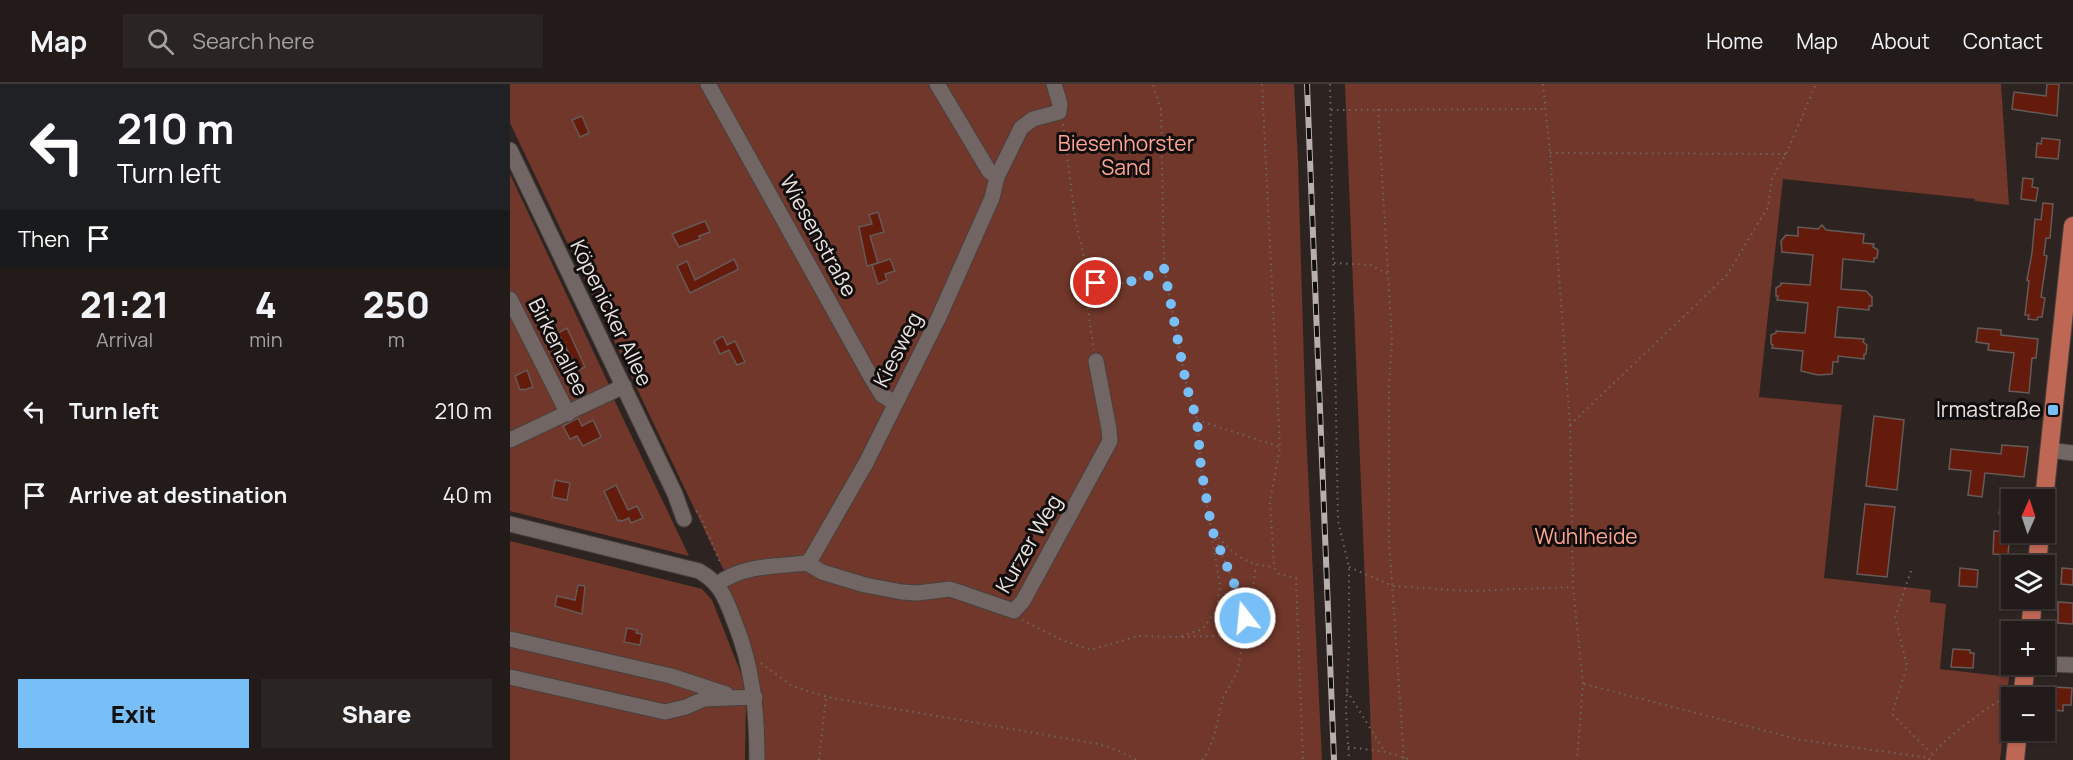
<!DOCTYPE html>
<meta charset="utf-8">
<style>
body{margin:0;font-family:Manrope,sans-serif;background:#2a2422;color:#f1f3f6;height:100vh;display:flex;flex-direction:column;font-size:22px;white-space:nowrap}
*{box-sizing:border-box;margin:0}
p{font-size:20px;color:#a2a1a2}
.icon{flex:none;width:33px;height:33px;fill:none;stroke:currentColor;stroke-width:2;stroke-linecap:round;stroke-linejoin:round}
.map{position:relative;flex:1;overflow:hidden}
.sheet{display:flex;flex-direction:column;background:#221b19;width:510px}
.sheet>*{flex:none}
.hud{background:#202124;color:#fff;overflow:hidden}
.needle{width:39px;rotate:3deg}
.buttons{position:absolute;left:1491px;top:405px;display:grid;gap:12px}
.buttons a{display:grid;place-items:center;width:54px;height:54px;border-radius:0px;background:#221b19;box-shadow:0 2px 4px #0004,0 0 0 2px #3f3938;font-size:30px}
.pin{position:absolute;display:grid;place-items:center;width:51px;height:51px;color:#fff;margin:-26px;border:3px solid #fff;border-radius:50%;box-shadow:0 2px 6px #0007}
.me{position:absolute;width:66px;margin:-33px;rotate:344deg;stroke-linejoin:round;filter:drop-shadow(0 0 4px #0008)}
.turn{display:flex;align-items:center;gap:21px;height:126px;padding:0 18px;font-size:27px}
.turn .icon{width:78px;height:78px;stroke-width:2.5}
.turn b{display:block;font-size:42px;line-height:51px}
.then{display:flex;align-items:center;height:57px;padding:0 18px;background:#0003;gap:12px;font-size:22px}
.eta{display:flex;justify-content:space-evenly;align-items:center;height:102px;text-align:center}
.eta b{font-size:36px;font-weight:800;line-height:42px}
.action{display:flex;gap:12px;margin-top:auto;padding:12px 18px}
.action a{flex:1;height:69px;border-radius:0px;background:#78bff7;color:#111;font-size:24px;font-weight:800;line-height:69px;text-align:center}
.action a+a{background:#2a2422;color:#f1f3f6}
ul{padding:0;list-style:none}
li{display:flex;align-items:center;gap:18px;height:84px;padding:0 18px}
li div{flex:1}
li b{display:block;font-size:22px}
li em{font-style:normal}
header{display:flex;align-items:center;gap:36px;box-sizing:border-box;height:84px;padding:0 30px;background:#221b19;border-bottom:2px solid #3f3938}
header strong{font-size:28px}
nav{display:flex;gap:33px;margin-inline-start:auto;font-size:21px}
.search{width:420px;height:54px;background:#2a2422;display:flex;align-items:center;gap:15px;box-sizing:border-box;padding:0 21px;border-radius:0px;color:#a2a1a2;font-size:22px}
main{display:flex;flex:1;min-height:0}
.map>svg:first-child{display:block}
.green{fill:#70372a}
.building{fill:#641b0c;stroke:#655a58;stroke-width:1.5}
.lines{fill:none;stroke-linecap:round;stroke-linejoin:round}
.minor-casing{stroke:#48403e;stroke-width:17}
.major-casing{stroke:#48403e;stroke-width:20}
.path{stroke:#6f6664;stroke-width:2;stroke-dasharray:1.5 4.5;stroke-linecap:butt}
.minor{stroke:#716663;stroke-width:15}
.major{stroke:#bd6754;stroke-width:18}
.rail-casing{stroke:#b7afae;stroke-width:6}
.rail{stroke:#120e0d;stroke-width:4;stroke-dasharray:11;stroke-linecap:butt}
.route{stroke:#78bff7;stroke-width:10;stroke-dasharray:0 18}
.poi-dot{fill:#78bff7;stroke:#120e0d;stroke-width:2}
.labels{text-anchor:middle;stroke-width:6;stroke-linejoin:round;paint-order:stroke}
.park-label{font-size:21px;fill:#fea591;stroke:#120e0d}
.street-label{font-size:21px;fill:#e9e2e1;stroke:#120e0d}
.poi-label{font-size:21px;fill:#e9e2e1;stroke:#120e0d;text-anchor:end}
</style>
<header>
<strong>Map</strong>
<div class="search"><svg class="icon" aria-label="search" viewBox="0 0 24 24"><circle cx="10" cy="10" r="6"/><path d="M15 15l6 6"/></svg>Search here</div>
<nav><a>Home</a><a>Map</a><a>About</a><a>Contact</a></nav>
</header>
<main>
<section class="sheet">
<div class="hud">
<div class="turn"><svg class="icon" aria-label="left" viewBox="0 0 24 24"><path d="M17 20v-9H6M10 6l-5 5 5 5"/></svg><div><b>210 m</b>Turn left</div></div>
<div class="then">Then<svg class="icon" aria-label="arrive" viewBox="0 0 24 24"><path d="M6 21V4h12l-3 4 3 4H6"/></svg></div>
</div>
<div class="eta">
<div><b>21:21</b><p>Arrival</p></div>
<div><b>4</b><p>min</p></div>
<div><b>250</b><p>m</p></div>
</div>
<ul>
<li><svg class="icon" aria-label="left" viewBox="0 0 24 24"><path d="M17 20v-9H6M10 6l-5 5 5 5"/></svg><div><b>Turn left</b></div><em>210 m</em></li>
<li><svg class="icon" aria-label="arrive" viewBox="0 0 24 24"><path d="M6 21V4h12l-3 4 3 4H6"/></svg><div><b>Arrive at destination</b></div><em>40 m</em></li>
</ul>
<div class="action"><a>Exit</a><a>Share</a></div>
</section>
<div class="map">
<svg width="1563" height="676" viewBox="0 0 1563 676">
<rect width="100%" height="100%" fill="#2d2421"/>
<!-- green -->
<g class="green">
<path d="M0,0H784L788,78L796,347L812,676H253V632L244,572L226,522L217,503L218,495L0,39Z"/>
<path d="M835,0H1491L1499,121L1465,117V115L1273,95L1249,313L1332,321L1314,494L1421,506L1420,518L1436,520L1430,585L1499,593L1490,676H862Z"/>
<path d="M0,90L99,301L98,303L179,472L0,427Z"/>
<path d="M0,457L192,505L202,516L232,592L236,611L235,676H0Z"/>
</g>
<!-- building -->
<g class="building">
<path d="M1537,0H1549L1547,32L1502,25L1504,8L1536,12Z"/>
<path d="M72,32L79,49L70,53L62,36Z"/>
<path d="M1532,54L1550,56L1548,75L1526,73L1527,59L1531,60Z"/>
<path d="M1513,94L1523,95L1522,103L1528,104L1526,117L1511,115Z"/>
<path d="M1533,119L1543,120L1540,154H1536L1534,171L1537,172L1531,213L1535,214L1532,233H1528L1527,236L1518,235L1519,231H1515L1519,197L1517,196L1522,169L1525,135L1531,136Z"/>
<path d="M368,128L374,148L360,152L368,179L357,182L349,143L362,140L359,131Z"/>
<path d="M195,137L200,148L189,152L190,155L169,163L162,150Z"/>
<path d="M1312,141L1316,146L1354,150L1353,159L1364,160L1363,163L1368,166L1367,174H1364V178L1333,175L1331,205L1356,207L1362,213V222H1359V226L1328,223L1325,253L1354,255L1353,258L1357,261L1356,270H1354V275L1328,272V278H1323L1322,290L1308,291L1291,287L1293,267L1262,264L1263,261L1261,260V251L1266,249V247L1295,249L1298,219L1267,216L1268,212H1266V204L1271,201V199L1300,201L1303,171L1272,168L1271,157L1276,151L1288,152V143L1308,145Z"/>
<path d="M224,175L228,184L227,186L180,209L167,182L177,177L185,196Z"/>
<path d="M380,175L385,187L375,190L377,196L368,200L362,181Z"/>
<path d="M57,244L75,283L68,286L48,249Z"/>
<path d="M1468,244L1491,246V251L1528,255L1526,274H1522L1519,309L1499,307L1504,269L1478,266L1479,260L1466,258Z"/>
<path d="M213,252L217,261L225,257L235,278L227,281L219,266L210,270L204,257Z"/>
<path d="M17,286L23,303L14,306L13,305L10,306L5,292Z"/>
<path d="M1364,332L1394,336L1387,406L1356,402Z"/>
<path d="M68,334L72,342L83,336L91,353L73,362L67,352L60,355L53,342Z"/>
<path d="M1492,361L1518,363L1514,393L1475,389L1472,413L1458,411L1461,387L1439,385L1441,365L1491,370Z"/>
<path d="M45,396L60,399L57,416L42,413Z"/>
<path d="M106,401L118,426L127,422L133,434L121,439L119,434L112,437L110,436L108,437L94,407Z"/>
<path d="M1491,414L1502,415V431L1489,430Z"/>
<path d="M1355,420L1385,423L1377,493L1347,490Z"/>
<path d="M1484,447L1500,448L1498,471L1483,470Z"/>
<path d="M1450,484L1468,486L1467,503L1449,502Z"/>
<path d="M1552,484L1563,485V501L1551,500Z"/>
<path d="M68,501L75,502L72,530L45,522L47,512L65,516Z"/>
<path d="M1548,518L1563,519V540L1548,539Z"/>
<path d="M117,544L127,546L126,549L132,550L130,561L114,558Z"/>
<path d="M1443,565L1460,566V569H1464L1463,584L1441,583Z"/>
<path d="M1544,603L1562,604L1561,621H1553V627L1544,626Z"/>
</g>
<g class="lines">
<!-- minor casing -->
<g class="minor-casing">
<g id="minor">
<path d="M198,0L361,293L372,311L385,319"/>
<path d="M427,0L479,87L487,93"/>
<path d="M0,66L165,410L174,435"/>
<path d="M0,215L58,330"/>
<path d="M0,356L114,302"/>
<path d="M1539,366L1563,369"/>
<path d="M0,440L189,487C212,500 216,516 225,539C243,584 247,628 247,676"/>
<path d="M297,479L312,488L355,501L392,508L407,509L440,505L504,527L513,517L600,357L599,345L586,277"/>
<path d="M208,500C231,481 269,482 297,479L302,473L356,379L429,233L482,114L487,93L511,44L523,35L549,28L550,20L544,0"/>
<path d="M0,555L161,592L216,610"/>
<path d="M1534,580L1563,581"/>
<path d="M0,593L155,628L176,623L194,615L245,613"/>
</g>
</g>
<!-- major casing -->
<g class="major-casing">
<g id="major">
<path d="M1534,416L1563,142"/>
<path d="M1527,482L1530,448"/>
<path d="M1520,548L1523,514"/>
<path d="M1512,614L1516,580"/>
<path d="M1505,676L1508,646"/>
</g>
</g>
<!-- path -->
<g class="path">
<path d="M752,0L770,364L760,417L764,483L769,490L786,494L793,676"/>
<path d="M820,0L828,437L839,483V561L836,627L839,676"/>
<path d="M1033,0L1040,69L1060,341L1063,503L1073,600L1067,676"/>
<path d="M868,25L878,190"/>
<path d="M821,26L1035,25"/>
<path d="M553,40L565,134L576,182L575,205L584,266"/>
<path d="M1040,69L1276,70"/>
<path d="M824,179L861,181L878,190L882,257L879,301V456L894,676"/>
<path d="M577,203C587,195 598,201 609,200C625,198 639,191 654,184"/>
<path d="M687,336L770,363"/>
<path d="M1060,341L1217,191L1258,123L1262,94L1276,70L1306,0"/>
<path d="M186,427L190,431L211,481"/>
<path d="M703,449L726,504L735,533"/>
<path d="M704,449C725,471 733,480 764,483"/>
<path d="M839,483L883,502L959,507L1063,503"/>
<path d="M1401,487L1385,533L1397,582L1382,630L1421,669"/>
<path d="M512,536L552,556L580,566L628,552L668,553L693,545L707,524L710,502L691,384L687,336L677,304L654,184L651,26L643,0"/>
<path d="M672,553L734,551"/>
<path d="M251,579L282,602L317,613L588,660L607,666L627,676"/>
<path d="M1074,600L1291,656L1420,674"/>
<path d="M837,607L875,668"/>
<path d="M838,663L875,668L902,676"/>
<path d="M309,676L316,613"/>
<path d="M692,676L695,673L704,653L713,614L728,586L734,551L735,534L741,519L746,481"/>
<path d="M1419,676C1424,662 1483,618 1498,612"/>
</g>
<!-- minor -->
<use href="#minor" class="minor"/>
<!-- major -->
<use href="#major" class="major"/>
<!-- rail casing -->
<g class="rail-casing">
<path id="rail" d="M797,0L824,676"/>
</g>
<!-- rail -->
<use href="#rail" class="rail"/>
</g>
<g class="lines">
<!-- route -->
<path class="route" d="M586,199L606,201L634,194L654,184L677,304L687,336L691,384L702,446L726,504L735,534"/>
</g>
<!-- markers -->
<rect class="poi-dot" x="1537" y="320" width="12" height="12" rx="3"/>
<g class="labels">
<!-- park labels -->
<g class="park-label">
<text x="616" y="67">Biesenhorster<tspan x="616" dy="24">Sand</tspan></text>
<text x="1076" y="460">Wuhlheide</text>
</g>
<!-- street labels -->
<g class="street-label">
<text transform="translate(308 152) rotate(61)" y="7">Wiesenstraße</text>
<text transform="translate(101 229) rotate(64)" y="7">Köpenicker Allee</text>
<text transform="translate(48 263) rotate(63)" y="7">Birkenallee</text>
<text transform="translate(388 266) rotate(-63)" y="7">Kiesweg</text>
<text transform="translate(519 460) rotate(-60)" y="7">Kurzer Weg</text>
</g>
<!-- poi labels -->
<g class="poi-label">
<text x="1531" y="333">Irmastraße</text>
</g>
</g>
</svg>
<div class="buttons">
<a><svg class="needle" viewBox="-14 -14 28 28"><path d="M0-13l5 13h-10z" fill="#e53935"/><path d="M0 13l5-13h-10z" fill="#a2a1a2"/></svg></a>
<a><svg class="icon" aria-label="layers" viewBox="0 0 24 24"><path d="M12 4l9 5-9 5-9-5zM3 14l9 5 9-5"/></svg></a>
<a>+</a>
<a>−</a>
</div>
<div class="pin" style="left:586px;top:199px;background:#d93025"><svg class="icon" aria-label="arrive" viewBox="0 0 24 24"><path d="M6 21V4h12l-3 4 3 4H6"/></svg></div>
<svg class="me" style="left:735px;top:534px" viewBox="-20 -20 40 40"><circle r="17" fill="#78bff7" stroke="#fff" stroke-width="3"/><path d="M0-11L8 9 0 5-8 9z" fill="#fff"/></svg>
</div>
</main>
